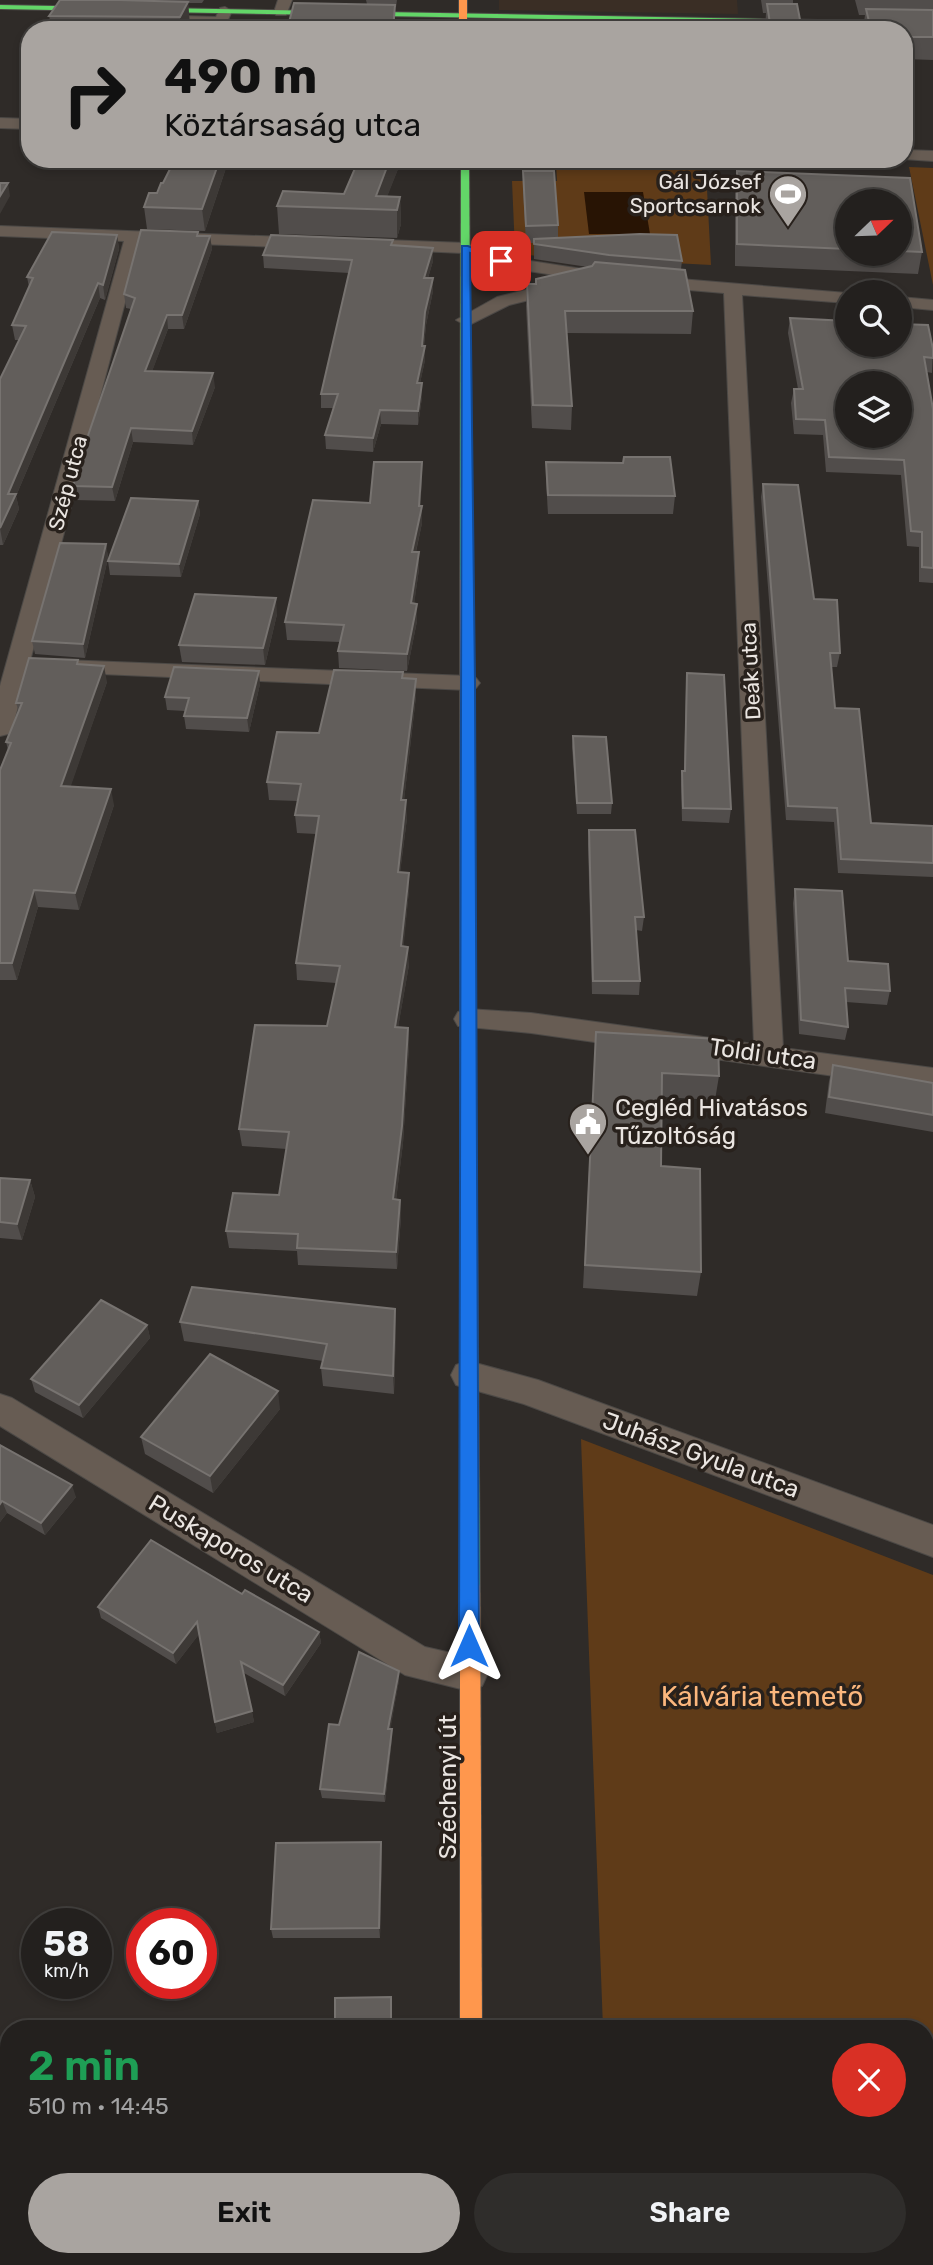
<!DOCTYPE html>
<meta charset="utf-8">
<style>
body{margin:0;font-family:Rubik,sans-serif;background:#2f2d2b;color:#f1f3f6;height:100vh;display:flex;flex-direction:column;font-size:26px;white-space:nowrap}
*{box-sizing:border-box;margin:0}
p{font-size:23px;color:#a3a3a4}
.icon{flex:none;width:38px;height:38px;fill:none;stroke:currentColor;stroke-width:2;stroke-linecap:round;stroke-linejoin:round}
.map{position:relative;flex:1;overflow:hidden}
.details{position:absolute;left:0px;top:2020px;width:934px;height:247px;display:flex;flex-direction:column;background:#23201e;border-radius:28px 28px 0 0;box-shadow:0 4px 10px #0003,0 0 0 2px #403e3c}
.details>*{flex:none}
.top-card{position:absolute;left:21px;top:21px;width:892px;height:147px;border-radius:28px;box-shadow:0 4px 10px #0003,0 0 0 2px #403e3c;background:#a9a4a0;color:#111;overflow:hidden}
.needle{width:46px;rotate:67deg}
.buttons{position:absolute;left:835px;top:189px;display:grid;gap:14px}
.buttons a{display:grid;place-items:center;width:77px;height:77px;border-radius:50%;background:#23201e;box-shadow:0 4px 10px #0003,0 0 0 2px #403e3c;font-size:35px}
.speed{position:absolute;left:21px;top:1908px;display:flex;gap:14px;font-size:35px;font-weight:700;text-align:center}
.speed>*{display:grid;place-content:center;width:91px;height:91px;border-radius:50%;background:#23201e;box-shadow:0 4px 10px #0003,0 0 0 2px #403e3c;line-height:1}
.speed small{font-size:18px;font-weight:400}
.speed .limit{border:10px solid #d22;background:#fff;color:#111}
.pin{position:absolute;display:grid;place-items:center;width:60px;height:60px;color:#fff;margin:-30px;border-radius:14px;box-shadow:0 4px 10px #0006}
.me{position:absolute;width:77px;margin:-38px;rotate:0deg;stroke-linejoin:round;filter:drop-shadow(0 0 5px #0008)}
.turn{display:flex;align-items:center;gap:24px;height:147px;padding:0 28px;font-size:32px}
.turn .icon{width:91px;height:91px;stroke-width:2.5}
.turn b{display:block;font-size:49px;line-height:60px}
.round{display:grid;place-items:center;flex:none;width:74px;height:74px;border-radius:37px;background:#2f2d2b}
.head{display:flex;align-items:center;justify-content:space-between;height:119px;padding:0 28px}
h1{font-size:42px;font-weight:600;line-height:52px;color:#1e9e55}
.primary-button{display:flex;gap:14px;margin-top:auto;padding:14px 28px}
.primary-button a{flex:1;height:80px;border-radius:42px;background:#a9a4a0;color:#111;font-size:28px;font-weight:600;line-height:80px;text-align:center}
.primary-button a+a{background:#2f2d2b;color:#f1f3f6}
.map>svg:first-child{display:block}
.built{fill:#3a2e25}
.green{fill:#5f3b18}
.water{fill:#281404}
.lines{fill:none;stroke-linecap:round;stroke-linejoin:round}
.street-casing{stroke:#4c4946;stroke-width:2}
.fast-casing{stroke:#4c4946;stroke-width:2}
.slow-casing{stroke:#4c4946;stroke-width:2}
.street{fill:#675c53;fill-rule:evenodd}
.fast{fill:#63d668;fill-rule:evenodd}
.slow{fill:#ff974d;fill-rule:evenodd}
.wall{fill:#514d4b;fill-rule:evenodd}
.shaded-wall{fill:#3d3936}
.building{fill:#625e5b;stroke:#777370;stroke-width:2;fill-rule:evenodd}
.route{fill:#1a73e8;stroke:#114b97;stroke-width:2}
.labels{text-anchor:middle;stroke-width:7;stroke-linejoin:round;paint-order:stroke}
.far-poi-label{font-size:21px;fill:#eae5e1;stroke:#28211c;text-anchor:end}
.far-street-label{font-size:21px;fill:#eae5e1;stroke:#28211c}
.street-label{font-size:24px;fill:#eae5e1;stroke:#28211c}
.poi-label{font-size:24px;fill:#eae5e1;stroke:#28211c;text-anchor:start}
.near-park-label{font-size:28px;fill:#fcb77d;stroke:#28211c}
</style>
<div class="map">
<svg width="933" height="2265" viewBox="0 0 933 2265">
<rect width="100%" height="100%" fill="#2f2b28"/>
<!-- built -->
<g class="built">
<path d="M499,0H737L738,14L499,10Z"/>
<path d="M498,23L690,27V30H498Z"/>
</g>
<!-- green -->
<g class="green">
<path d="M556,163L702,167V189H707L711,265L524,255L515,251L512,181H557Z"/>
<path d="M909,167L933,168V285Z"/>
<path d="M581,1439L933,1575V2265H611V2258H926V2028H603Z"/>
</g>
<!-- water -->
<path class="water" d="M584,192H643L650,234H589Z"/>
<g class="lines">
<!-- street casing -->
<g class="street-casing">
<g id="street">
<path d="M278,0H292L286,15H276L274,12Z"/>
<path d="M225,7L232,11L226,24L221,25L148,23L141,19L148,15L216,17L220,8Z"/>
<path d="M0,118L30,119V129L0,128Z"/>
<path d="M905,150L933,151V161L903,159Z"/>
<path d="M0,226L309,238L318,243L309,248L141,242L12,729L8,734L0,736V686L124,241L0,236Z"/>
<path d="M358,239L465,243L505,257L608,273L847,293V303L742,295L783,1048L933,1068V1090L531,1033L458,1026L454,1019L458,1012L468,1009L531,1013L754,1044L724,293L608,283L501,267L463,253L352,248L349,244Z"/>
<path d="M567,280L576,285L573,289L509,305L471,324L465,325L456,320L497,297Z"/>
<path d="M900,297L933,300V310L900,307Z"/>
<path d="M63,660L468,676L476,678L480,683L476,688L468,690L55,672L51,667L55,662Z"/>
<path d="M468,1361L538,1380L933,1525V1557L524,1404L456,1385L451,1375L456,1365Z"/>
<path d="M0,1394L12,1398L425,1647L482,1660L488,1673L482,1686L469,1691L405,1675L0,1426Z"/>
</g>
</g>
<!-- fast casing -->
<g class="fast-casing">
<g id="fast">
<path d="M0,5L933,22V26L0,9Z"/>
<path d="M461,159H469L472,580L466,583L460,580Z"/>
<path d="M467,853L474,857L480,1586L477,1592L470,1595L463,1592L460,1586V857Z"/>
</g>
</g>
<!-- slow casing -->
<g class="slow-casing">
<g id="slow">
<rect x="459" y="0" width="8" height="30"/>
<path d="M466,577L472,580L474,857L467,861L460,857V580Z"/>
<path d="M470,1577L477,1580L480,1586L482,2028H460V1586L463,1580Z"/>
<rect x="460" y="2258" width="24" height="7"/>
</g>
</g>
<!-- street -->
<use href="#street" class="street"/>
<!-- fast -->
<use href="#fast" class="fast"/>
<!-- slow -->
<use href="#slow" class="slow"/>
</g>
<!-- wall -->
<g class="wall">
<path d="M60,0H204L202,3H188L190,27L189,30H52L49,16Z"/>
<path d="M366,0H397L396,7H395V30H287L367,4Z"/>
<path d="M761,0H793V4L802,30H765L766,13H763Z"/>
<path d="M855,0H933V60L905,59V30H863L865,15H859Z"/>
<path d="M175,159H229L205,231L147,229L144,207L157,193L163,183Z"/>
<path d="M359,159H402L387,196L400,197L401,224L397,238L279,234L277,206L344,194Z"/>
<path d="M523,171L558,225V238L682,261L681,269L693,311L691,334L567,333L572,406L571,430L532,428L526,306L527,284H536L588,267L534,259V243H526L523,188Z"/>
<path d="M737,171L910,178L922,252L918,274L735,266V192ZM847,201H900V254H847Z"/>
<path d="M198,232L199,236H210L212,249L184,329H168L152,371L215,387L193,445L133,442L115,501L75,500L73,486L131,309L126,308L124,294Z"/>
<path d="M117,235L119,249L105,300L100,298L16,496L19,509L3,545H0V379L19,340H15L12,325L29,287L27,277Z"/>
<path d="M393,245L433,261L428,278L433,291L426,325L424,346H425V360L420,383L422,397L418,425L381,424L373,452L326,449L325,435L333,408H321V394L349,273L264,268L263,255Z"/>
<path d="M790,318L933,349L932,373L927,372L933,409V583L919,582V547L907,546L901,475L826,472L823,435L794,434L791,403L794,389H798L788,333Z"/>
<path d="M422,462V479L420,506L422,523L416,552L419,569L414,603L417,604V621L407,671L339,668L338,651L340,642L287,640L285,622L370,503Z"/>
<path d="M546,462L623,463L675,496L673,514H548L546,480Z"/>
<path d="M763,484L814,599L840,653L837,667H831L835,708L871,823L933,826V877L838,873L834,822L786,820L761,497Z"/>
<path d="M198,501L200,514L181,577L110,575L108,561Z"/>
<path d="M106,544L108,558L85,658L35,654L32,641Z"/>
<path d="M277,614L265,665L182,662L179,645Z"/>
<path d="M78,660V664L107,682L70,787L114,805L79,910L38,907L17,980H0V770L8,750L6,742L19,712L16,703Z"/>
<path d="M403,672V678L416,679V696L404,800L407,818L400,872L409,873V890L403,947L409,965L398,1027L408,1028L409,1045L403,1143L396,1200H400L401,1217L397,1269L298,1265L297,1251L229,1248L226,1231L279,1195L287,1149L242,1146L239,1129L327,1026L336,983L297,980L296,963L316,834L297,833L295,815L298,801L269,800L267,782L319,733Z"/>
<path d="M687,673L731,809L729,823L682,821L681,785L682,771H684L686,687Z"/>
<path d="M260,684L249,732L186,729L184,716L185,711L167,710L165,697Z"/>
<path d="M573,736L612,803L611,814H577L572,747Z"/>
<path d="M589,830L644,917L642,931L636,930L640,981L639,995L592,994L588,844Z"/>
<path d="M795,889L848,961L890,991L887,1005L846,1002L848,1027L845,1040L799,1034L793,903Z"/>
<path d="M596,1032L719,1076L715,1100L662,1097L661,1166L701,1272L697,1296L583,1288Z"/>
<path d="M833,1065L933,1083V1132L825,1113L829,1081Z"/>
<path d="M0,1178L30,1180L35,1197L22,1240L0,1238Z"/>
<path d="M395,1309L396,1328L394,1394L323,1386L321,1368L323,1361L184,1341L180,1322Z"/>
<path d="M147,1325L150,1338L83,1418L35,1392L31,1379Z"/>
<path d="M280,1409L213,1493L145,1454L141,1437Z"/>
<path d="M0,1445L76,1497L45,1535L7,1513L0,1522Z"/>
<path d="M242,1594L319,1632L321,1643L285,1696L244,1673L254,1722L217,1733L199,1634L176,1664L101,1618L98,1607Z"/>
<path d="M399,1671V1680L390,1729H392V1738L385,1802L322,1798L320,1789L339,1725Z"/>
<path d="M382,1852L380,1938H273L271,1929Z"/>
</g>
<!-- shaded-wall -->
<g class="shaded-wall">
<path d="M188,2L190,27L189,30H181L180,17Z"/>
<path d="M220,159H229L205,231L202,209Z"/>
<path d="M390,159H402L382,210L376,196Z"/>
<path d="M8,183L10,196L0,214V196Z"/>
<path d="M400,197L401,224L397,238V210Z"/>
<path d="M117,235L119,249L105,300L103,285Z"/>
<path d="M210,236L212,249L184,329L182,315Z"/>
<path d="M433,248V261L424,291V278Z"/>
<path d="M433,278V291L426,325L422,360V346L425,312Z"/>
<path d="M98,283L100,298L16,496L19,509L3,545L0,528L8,494Z"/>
<path d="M167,315L168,329L147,385L145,371Z"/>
<path d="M425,346V360L417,397V383Z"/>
<path d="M213,373L215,387L193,445L192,431Z"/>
<path d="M422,383V397L418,425V411Z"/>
<path d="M380,410L381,424L373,452V438Z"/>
<path d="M131,428L133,442L115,501L112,487Z"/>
<path d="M422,462V479L420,517L422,506V523L412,569V552L419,506Z"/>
<path d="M198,501L200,514L181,577L179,564Z"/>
<path d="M106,544L108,558L85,658L83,644Z"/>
<path d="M419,552V569L412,620L411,603Z"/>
<path d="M276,598L277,614L265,665L263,648Z"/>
<path d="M417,604V621L407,671V654Z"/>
<path d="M104,666L107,682L65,803L61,786Z"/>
<path d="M259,671L260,684L249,732L247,718Z"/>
<path d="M416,679V696L402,818L401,800Z"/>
<path d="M111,789L114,805L79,910L75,893Z"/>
<path d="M406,800L407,818L398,890V872Z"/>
<path d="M409,873V890L402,964L401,946Z"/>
<path d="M34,890L38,907L17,980L12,963Z"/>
<path d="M408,947L409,965L395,1045V1027Z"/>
<path d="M408,1028L409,1045L403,1143L394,1217L393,1199Z"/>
<path d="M30,1180L35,1197L22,1240L17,1224Z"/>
<path d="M400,1200L401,1217L397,1269L396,1252Z"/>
<path d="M395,1309L396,1328L394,1394L393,1376Z"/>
<path d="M147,1325L150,1338L83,1418L79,1405Z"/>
<path d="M278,1391L280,1409L213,1493L210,1476Z"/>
<path d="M72,1485L76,1497L45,1535L41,1523Z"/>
<path d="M2,1501L7,1513L0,1522V1504Z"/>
<path d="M197,1622L200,1633L176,1664L173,1653Z"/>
<path d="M319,1632L321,1643L285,1696L283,1685Z"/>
<path d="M399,1671V1680L389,1738L388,1729Z"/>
<path d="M252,1711L254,1722L217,1733L215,1722Z"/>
<path d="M392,1729V1738L385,1802L384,1794Z"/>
<path d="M381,1842L382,1852L380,1938L379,1928Z"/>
<path d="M391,1997L392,2010V2028H391Z"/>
</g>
<!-- building -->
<g class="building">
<path d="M60,0H120L188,2L180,17L49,16Z"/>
<path d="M294,3L395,5L393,30H287Z"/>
<path d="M767,4H797L802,30H771Z"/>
<path d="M866,9L933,10V37H905V30H871Z"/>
<path d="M175,159H220L202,209L144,207L149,193H157L161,183H163Z"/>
<path d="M359,159H390L376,196L400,197L397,210L277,206L283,191L344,194Z"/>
<path d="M523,171H554L558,225L526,226Z"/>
<path d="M737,171L910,178L922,252L900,251V201H847V249L737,244Z"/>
<path d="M0,183H8L0,196Z"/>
<path d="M141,230L198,232L197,236H210L182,315H167L145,371L213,373L192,431L131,428L112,487L73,486L80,459L135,298L124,294Z"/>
<path d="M52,232L117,235L103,285L98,283L8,494H16L0,528V379L26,326L12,325L33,278L27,277Z"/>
<path d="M640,234L677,235L682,261L609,255L534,244V239Z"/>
<path d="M271,235L393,240L391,245L433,248L424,278H433L425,312L422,346H425L417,383H422L418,411L380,410L373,438L325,435L338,394H321L352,260L263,255Z"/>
<path d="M595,262L685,270L693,311H565L572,406L533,405L527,284H536V279L592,266Z"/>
<path d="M790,318L847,321V345H900V324L928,325L933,349V358L924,357L933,409V568L922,567V532L911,531L904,460L829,457L825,420L796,419L794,389H803ZM847,383H900V436H847Z"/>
<path d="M624,457H670L675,496L548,495L546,462L623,463Z"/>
<path d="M374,462H422L419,506H422L412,552H419L411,603L417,604L407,654L338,651L344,625L285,622L313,500L370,503Z"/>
<path d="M763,484L798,485L814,599L837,600L840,653H830L835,708L859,709L871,823L933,826V863L841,859L837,808L788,806Z"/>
<path d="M131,498L198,501L179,564L108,561Z"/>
<path d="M60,543L106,544L83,644L32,641Z"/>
<path d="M195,594L276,598L263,648L179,645Z"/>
<path d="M29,658L78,660L77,664L104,666L61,786L111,789L75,893L34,890L12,963H0V770L11,743L6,742L22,703H16Z"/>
<path d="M174,667L259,671L247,718L184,716L189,698L165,697Z"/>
<path d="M334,670L403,672L402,678L416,679L401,800H406L398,872L409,873L401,946L408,947L395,1027L408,1028L402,1126L393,1199L400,1200L396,1252L297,1248L298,1234L226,1231L233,1193L279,1195L289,1132L239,1129L255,1025L327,1026L340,966L296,963L319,816L295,815L301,784L267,782L277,732L319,733Z"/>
<path d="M687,673L724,675L731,809L683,808L682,771H685Z"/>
<path d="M573,736L606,737L612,803H577Z"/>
<path d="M589,830H635L644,917H635L640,981H593Z"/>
<path d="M795,889L842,891L848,961L888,964L890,991L845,988L848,1027L801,1020Z"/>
<path d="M596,1032L718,1039L719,1076L662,1073L661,1166L700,1169L701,1272L585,1265Z"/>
<path d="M833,1065L933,1083V1115L829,1097Z"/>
<path d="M0,1178L30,1180L17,1224L0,1222Z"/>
<path d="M192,1287L395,1309L393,1376L321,1368L327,1344L180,1322Z"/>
<path d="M101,1300L147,1325L79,1405L31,1379Z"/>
<path d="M210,1354L278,1391L210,1476L141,1437Z"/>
<path d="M0,1445L72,1485L41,1523L2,1501L0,1504Z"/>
<path d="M151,1540L242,1594L245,1590L319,1632L283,1685L241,1662L252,1711L215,1722L197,1622L173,1653L98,1607Z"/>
<path d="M359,1652L399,1671L388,1729H392L384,1794L320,1789L329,1724L339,1725Z"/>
<path d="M381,1842L379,1928L271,1929L276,1843Z"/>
<path d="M391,1997V2028H335V1998Z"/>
</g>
<!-- route -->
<path class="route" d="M462,246H468L506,261L501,264L470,253L475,683L479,1646L476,1652L469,1655L462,1652L459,1646Z"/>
<!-- icons -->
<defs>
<g id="stadium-pin" transform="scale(2.0125)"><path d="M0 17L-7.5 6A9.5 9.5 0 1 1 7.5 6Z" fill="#a9a4a0" stroke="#28211c"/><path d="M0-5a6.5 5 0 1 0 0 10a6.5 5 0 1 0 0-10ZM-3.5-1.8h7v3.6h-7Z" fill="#fff"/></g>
<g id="civic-pin" transform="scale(2.0125)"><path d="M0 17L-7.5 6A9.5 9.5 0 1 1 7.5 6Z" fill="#a9a4a0" stroke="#28211c"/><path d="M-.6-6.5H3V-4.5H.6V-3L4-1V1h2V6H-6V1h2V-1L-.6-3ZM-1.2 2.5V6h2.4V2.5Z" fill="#fff"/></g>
</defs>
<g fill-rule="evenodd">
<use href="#stadium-pin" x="788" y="194"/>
<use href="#civic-pin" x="588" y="1122"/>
</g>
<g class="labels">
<!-- far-poi labels -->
<g class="far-poi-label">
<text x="761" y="189">Gál József<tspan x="761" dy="24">Sportcsarnok</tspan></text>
</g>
<!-- far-street labels -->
<g class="far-street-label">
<text transform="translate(68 483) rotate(-75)" y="7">Szép utca</text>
<text transform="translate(751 671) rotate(-93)" y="7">Deák utca</text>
</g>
<!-- street labels -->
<g class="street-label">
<text transform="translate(763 1054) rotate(8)" y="8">Toldi utca</text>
<text transform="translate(701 1455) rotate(20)" y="8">Juhász Gyula utca</text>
<text transform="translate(231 1549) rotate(31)" y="8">Puskaporos utca</text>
<text transform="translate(448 1787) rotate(-90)" y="8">Széchenyi út</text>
</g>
<!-- poi labels -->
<g class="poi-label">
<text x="615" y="1116">Cegléd Hivatásos<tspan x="615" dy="28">Tűzoltóság</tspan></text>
</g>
<!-- near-park labels -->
<g class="near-park-label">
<text x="762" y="1706">Kálvária temető</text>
</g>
</g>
</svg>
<div class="buttons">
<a><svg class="needle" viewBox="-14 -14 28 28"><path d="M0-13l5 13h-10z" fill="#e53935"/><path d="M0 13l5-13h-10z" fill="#a3a3a4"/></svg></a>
<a><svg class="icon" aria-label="search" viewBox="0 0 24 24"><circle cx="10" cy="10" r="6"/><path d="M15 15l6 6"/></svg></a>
<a><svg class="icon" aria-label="layers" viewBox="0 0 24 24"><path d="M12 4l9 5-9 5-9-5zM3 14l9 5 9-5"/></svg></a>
</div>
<div class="speed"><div>58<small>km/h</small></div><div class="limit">60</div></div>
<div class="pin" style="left:501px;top:261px;background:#d93025"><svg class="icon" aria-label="arrive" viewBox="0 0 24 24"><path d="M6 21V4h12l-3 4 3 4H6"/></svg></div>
<svg class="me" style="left:469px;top:1646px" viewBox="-20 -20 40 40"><path d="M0-17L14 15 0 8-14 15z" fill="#1a73e8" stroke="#fff" stroke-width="4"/></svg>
<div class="top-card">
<div class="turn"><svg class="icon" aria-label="right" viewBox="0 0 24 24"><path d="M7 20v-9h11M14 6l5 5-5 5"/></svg><div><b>490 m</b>Köztársaság utca</div></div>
</div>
<section class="details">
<div class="head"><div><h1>2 min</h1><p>510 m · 14:45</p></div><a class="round" style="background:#d93025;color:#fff"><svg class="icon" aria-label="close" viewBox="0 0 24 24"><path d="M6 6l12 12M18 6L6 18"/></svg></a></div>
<div class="primary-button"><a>Exit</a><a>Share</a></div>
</section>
</div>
